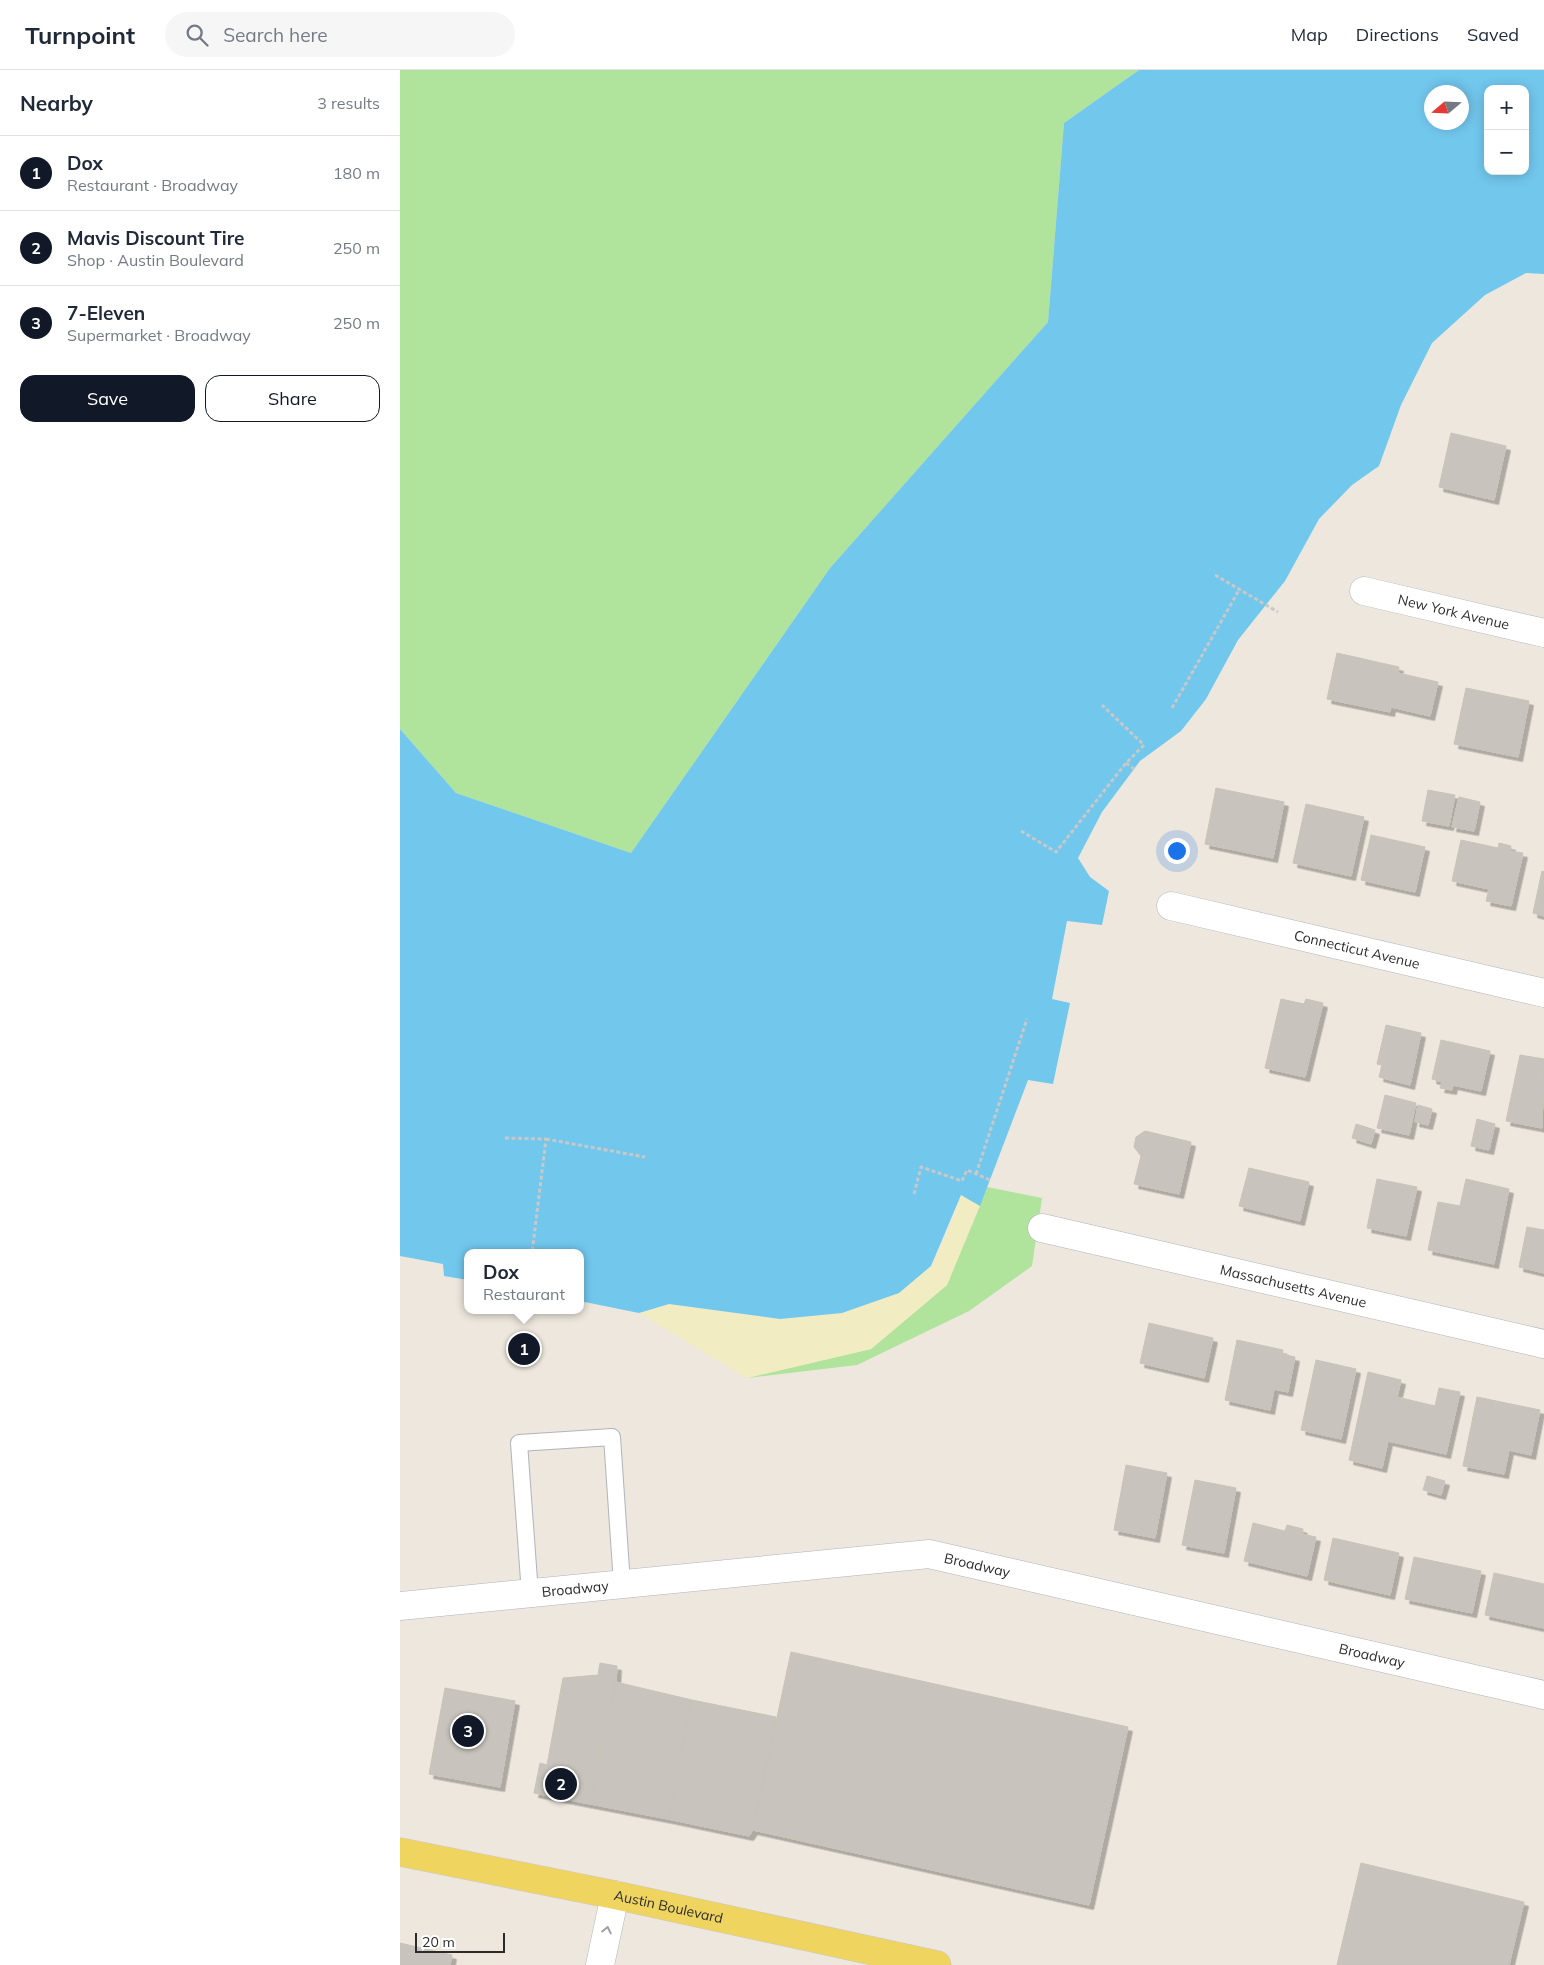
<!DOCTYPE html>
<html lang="en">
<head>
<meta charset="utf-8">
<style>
  body { margin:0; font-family:Mulish,sans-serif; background:#f6f6f7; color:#1f2937 }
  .controls { position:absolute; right:15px; top:15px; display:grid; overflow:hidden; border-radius:10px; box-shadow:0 2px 12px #0003 }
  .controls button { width:45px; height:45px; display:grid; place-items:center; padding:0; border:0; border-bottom:1px solid #e0e1e3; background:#fff; color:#1f2937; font:25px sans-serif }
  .compass { position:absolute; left:1024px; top:15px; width:45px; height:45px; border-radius:50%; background:#fff; box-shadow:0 2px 12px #0003; rotate:251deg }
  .scale { position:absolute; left:15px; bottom:12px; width:90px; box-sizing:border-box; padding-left:5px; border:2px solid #2b2b2b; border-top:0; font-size:14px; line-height:18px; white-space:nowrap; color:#2b2b2b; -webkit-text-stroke:4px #fff; paint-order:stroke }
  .you { position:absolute; left:776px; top:780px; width:18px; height:18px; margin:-12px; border:4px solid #fff; border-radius:50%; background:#1a73e8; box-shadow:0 0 0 8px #1a73e833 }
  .badge { display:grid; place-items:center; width:32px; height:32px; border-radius:50%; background:#111827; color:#fff; font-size:16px; font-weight:700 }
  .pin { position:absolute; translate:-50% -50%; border:2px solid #fff; box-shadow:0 1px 5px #0006 }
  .popup { position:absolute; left:64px; top:1179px; width:120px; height:65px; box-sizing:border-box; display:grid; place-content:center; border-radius:10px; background:#fff; filter:drop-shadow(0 1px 4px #0005); font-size:16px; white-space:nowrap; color:#747a83 }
  .popup b { font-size:19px; color:#1f2937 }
  .popup::after { content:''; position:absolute; left:50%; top:100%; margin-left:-10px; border:10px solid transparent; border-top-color:#fff }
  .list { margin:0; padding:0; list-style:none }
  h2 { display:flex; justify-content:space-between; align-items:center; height:65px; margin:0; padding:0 20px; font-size:21px }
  h2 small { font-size:16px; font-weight:400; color:#747a83 }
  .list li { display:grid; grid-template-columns:32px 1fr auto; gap:15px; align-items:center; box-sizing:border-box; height:75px; padding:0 20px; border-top:1px solid #e0e1e3 }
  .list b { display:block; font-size:19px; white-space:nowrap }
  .list p { margin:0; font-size:16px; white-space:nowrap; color:#747a83 }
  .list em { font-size:16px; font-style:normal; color:#747a83 }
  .actions { display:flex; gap:10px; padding:15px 20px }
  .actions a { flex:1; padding:11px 0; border:1px solid #111827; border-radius:15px; text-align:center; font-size:18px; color:#111827 }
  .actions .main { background:#111827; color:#fff }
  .icon { flex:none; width:28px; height:28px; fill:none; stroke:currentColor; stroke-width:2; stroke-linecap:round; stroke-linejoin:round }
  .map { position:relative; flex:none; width:1144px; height:1895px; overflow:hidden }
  header { display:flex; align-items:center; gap:30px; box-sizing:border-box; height:70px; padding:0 25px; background:#fff; border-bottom:1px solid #e0e1e3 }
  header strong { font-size:24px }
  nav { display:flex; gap:28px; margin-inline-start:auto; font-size:18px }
  .search { width:350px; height:45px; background:#f6f6f7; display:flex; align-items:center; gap:12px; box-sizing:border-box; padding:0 18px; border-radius:28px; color:#747a83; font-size:19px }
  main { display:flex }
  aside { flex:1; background:#fff }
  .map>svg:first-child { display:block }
  .green { fill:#b0e39b }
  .sand { fill:#f1ecc1 }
  .water { fill:#72c7ed; fill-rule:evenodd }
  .building { fill:#c8c4bd; stroke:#c8c3b7; filter:url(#shadow) }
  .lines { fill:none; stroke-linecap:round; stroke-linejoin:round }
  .lane-casing { stroke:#b1b3be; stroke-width:18 }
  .street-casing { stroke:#b1b3be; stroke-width:29 }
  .primary-casing { stroke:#c8c8c8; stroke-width:29 }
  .path { stroke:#c8c8c8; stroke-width:3; stroke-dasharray:4 2.5; stroke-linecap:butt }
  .lane { stroke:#fff; stroke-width:16 }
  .street { stroke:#fff; stroke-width:28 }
  .primary { stroke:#efd460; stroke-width:28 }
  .oneway { stroke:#a0a0a0 }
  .labels { text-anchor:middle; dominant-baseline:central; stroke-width:4.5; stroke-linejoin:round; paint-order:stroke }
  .street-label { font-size:14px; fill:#2b2b2b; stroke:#fff }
</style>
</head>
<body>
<header>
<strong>Turnpoint</strong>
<div class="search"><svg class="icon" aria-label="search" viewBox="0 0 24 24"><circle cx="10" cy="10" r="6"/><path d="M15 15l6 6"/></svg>Search here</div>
<nav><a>Map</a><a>Directions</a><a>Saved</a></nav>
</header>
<main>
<aside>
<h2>Nearby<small>3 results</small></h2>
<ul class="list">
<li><span class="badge">1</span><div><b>Dox</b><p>Restaurant · Broadway</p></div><em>180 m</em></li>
<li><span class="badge">2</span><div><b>Mavis Discount Tire</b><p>Shop · Austin Boulevard</p></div><em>250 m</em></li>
<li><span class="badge">3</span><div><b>7-Eleven</b><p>Supermarket · Broadway</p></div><em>250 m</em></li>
</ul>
<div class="actions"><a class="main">Save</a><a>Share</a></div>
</aside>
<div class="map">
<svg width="1144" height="1895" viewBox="0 0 1144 1895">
  <defs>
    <filter id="shadow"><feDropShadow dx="4.5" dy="4.5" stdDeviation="0" flood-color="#0004"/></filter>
  </defs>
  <rect width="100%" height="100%" fill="#ede7dd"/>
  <path class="green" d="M0,0H739L664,53L648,252L430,498L231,783L56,723L0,659Z
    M587,1117L642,1128L632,1196L569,1241L457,1295L347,1308L471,1279L547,1215Z"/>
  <path class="sand" d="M561,1125L580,1136L547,1215L471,1279L347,1308L239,1243L269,1234L380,1249L531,1196L547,1163Z"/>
  <path class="water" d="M739,0H1144V204L1126,203L1085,225L1032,273L1001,335L979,396L952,415L919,449L885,511L838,570L806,629L781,661L740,691L702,742L678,788L690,807L709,821L702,855L667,851L652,929L670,933L653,1014L628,1010L580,1136L561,1125L531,1196L499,1223L442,1243L380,1249L269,1234L239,1243L180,1231V1183H68V1210L44,1206L43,1194L0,1186V659L56,723L231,783L430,498L648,252L664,53ZM1088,19H1125V101H1088ZM1032,22H1062V52H1032Z"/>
  <path class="building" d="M1051,363L1106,376L1094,430L1039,417Z
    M937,583L999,597L998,603L1038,612L1030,646L991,637L990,642L927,629Z
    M1066,618L1129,631L1118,687L1054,674Z
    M816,718L884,732L873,788L805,774Z
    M1028,720L1055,725L1049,756L1022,751Z
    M1059,727L1080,732L1074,761L1052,757Z
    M906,734L964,747L951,806L893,793Z
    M971,765L1025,777L1015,822L961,810Z
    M1061,770L1098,778L1099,773L1111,776L1110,781L1123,783L1111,836L1086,831L1089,819L1052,811Z
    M1142,801L1144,802V846L1133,843Z
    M881,929L904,934L906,929L923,933L905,1007L865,998Z
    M986,955L1021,963L1010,1015L979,1007L982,995L977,994Z
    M1041,970L1090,981L1081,1021L1053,1015L1052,1020L1040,1018L1042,1012L1032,1009Z
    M1120,985L1144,989L1142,1058L1106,1051Z
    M985,1025L1016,1033L1009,1065L977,1058Z
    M1018,1035L1032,1039L1028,1055L1015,1052Z
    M1077,1049L1095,1054L1089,1080L1071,1076Z
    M956,1054L975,1060L971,1074L952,1068Z
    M745,1061L791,1072L779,1124L734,1114L741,1086L734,1077L736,1067Z
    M849,1098L909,1112L900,1151L839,1136Z
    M977,1109L1017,1117L1006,1166L967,1158Z
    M1066,1109L1109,1119L1094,1194L1028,1180L1038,1132L1060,1136Z
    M1127,1157L1144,1160V1203L1119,1197Z
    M749,1253L813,1268L804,1308L740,1293Z
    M837,1270L883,1280L882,1284L895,1287L888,1322L874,1319L870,1340L825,1330Z
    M916,1290L956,1299L941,1369L901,1360Z
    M968,1302L1001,1310L997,1327L1035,1336L1039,1318L1060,1322L1046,1384L988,1371L982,1398L949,1390Z
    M1077,1327L1140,1340L1131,1385L1109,1380L1104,1404L1063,1396Z
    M726,1395L767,1403L755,1468L714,1460Z
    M1027,1406L1045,1411L1041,1425L1023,1420Z
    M795,1410L836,1418L824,1483L782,1475Z
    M853,1453L885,1461L887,1455L903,1459L902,1464L916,1467L907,1506L844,1491Z
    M933,1468L999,1483L990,1525L924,1510Z
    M1014,1487L1081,1501L1072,1543L1005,1529Z
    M1094,1503L1144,1514V1558L1085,1545Z
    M391,1582L728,1657L689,1835L353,1760Z
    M200,1593L217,1596L216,1612L190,1734L134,1723L140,1693L147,1695L163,1608L198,1605Z
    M216,1612L292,1630L268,1749L190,1734Z
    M45,1618L115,1631L100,1717L29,1704Z
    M292,1630L376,1647L353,1760L349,1766L268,1749Z
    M961,1793L1124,1832L1109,1895H937Z
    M0,1873L52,1885L50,1895H0Z"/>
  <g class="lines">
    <g class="lane-casing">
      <path id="lane" d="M130,1524L119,1373L212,1367L222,1514"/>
    </g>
    <g class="street-casing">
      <g id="street">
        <path id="s1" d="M964,521L1144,563"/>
        <path id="s2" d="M771,836L1144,923"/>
        <path id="s3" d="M642,1158L1144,1274"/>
        <path id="s4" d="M0,1536L529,1484L1144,1625"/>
        <path d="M200,1895L215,1825"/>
      </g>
    </g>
    <g class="primary-casing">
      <g id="primary">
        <path id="s5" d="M0,1782L215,1825L537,1895"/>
      </g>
    </g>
    <path class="path" d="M815,505L878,542
      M772,638L839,520
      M726,693L734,699
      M621,761L656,782L726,693L744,675L702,635
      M105,1068L146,1069L132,1183
      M146,1069L245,1087
      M576,1104L627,949
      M514,1124L521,1097L562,1111L567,1100L590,1110"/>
    <use href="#lane" class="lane"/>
    <use href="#street" class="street"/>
    <use href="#primary" class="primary"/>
  </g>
  <defs><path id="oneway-chevron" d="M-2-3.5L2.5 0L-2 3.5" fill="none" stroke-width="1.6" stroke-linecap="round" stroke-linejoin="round" transform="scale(1.25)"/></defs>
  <use class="oneway" href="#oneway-chevron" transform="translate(207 1860) rotate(-78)"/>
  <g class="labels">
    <g class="street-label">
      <text stroke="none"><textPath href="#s1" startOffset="92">New York Avenue</textPath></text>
      <text stroke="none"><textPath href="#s2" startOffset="191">Connecticut Avenue</textPath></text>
      <text stroke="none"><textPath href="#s3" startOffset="258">Massachusetts Avenue</textPath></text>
      <text stroke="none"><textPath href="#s4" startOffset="581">Broadway</textPath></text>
      <text stroke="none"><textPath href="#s4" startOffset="176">Broadway</textPath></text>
      <text stroke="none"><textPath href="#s4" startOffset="986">Broadway</textPath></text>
      <text stroke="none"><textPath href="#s5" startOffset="274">Austin Boulevard</textPath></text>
    </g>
  </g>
</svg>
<div class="controls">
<button>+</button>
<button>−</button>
</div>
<svg class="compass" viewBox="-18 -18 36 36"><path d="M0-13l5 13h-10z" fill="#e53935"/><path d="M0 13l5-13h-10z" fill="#747a83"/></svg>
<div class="scale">20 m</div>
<div class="you"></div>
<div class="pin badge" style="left:124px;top:1279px">1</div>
<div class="popup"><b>Dox</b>Restaurant</div>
<div class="pin badge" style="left:161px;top:1714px">2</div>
<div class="pin badge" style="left:68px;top:1661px">3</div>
</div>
</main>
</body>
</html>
